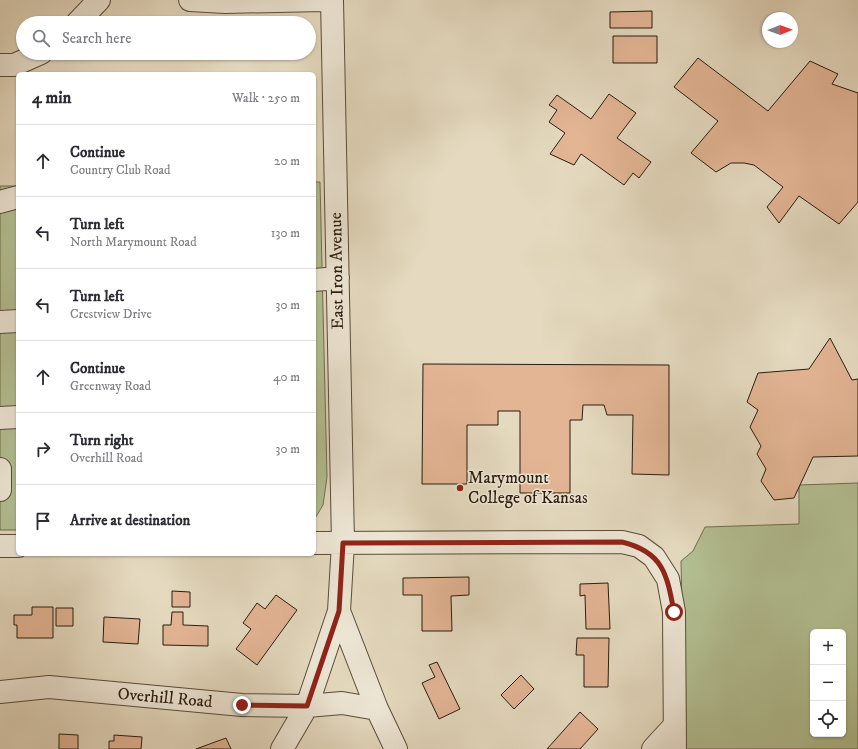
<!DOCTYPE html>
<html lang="en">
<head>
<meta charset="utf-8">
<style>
  body { margin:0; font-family:"IM FELL DW Pica",serif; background:#f7f7f7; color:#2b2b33 }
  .controls { position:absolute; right:12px; bottom:12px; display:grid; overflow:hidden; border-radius:6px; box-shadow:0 1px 3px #0004 }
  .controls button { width:36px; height:36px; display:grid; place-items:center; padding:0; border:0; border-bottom:1px solid #e1e1e2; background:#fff; color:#2b2b33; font:20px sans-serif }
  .compass { position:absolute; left:762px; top:12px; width:36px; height:36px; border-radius:50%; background:#fff; box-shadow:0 1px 3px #0004; rotate:89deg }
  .stop { position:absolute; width:12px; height:12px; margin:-9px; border:3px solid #8f2418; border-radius:50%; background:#fff }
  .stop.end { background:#8f2418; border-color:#fff; box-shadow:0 1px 4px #0008 }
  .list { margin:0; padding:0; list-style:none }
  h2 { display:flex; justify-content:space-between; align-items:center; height:52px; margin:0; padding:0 16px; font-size:17px }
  h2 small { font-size:13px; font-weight:400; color:#7c7c81 }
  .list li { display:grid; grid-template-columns:26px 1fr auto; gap:12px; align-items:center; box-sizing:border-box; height:72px; padding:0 16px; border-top:1px solid #e1e1e2 }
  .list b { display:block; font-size:15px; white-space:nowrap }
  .list p { margin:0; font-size:13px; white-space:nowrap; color:#7c7c81 }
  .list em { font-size:13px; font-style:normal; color:#7c7c81 }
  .icon { flex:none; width:22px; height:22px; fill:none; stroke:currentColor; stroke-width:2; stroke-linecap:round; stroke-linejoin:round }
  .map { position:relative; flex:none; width:858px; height:749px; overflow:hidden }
  .search { position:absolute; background:#fff; box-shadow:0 1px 3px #0004; left:16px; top:16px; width:300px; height:44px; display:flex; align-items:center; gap:10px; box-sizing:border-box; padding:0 14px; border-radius:22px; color:#7c7c81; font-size:15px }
  .panel { position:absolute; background:#fff; box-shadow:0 1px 3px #0004; left:16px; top:72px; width:300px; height:484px; border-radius:6px }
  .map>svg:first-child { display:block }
  .green { fill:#b3c093; stroke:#6e6e50; fill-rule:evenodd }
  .building { fill:#e3b595; stroke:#291d0e }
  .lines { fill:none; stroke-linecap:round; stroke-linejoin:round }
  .minor-casing { stroke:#584c3a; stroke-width:24 }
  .minor { stroke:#eee7d6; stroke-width:22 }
  .route { stroke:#8f2418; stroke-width:5 }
  .poi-dot { fill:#8f2418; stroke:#eee7d6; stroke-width:1.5 }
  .labels { text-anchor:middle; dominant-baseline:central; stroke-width:3; stroke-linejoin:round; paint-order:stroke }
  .street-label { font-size:17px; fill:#291d0e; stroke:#eee7d6 }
  .poi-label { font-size:17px; fill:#291d0e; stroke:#eee7d6; text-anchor:start }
</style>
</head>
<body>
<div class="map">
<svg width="858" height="749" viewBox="0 0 858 749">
  <rect width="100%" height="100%" fill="#e5dac0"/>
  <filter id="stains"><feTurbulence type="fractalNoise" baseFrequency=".005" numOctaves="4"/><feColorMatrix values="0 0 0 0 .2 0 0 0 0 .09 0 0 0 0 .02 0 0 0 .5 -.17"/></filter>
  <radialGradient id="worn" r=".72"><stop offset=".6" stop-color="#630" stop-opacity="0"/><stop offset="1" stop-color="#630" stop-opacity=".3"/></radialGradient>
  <path class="green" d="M314,182H320L327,477L323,505L314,520Z
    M0,186H18V530H0Z
    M858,483V749H685L681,561L693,551L705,527L799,524V485ZM813,632H843V734H813Z"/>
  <path class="building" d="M652,11V28H610V12Z
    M613,36H657V63H613Z
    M698,58L768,111L810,61L838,74L832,84L858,93V202L839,224L799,196L779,223L767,207L783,187L754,165L744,163H731L716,172L691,153L718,121L674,87Z
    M609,94L636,113L617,138L651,162L639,178L633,173L624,185L581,154L574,165L550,154L565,133L549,122L557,110L549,105L557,95L591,119Z
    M830,338L852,380L858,379V456L813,457L794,498L774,500L761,481L766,469L757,454L761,446L750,427L758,410L747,402L758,373L809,369Z
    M423,364L669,365V475L632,474L633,415H607L604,405H583L582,420H570V493H520V411H498V425H467V484H422Z
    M469,577V595L451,596L452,631H422V595H403V578Z
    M608,583L610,629H586L585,595L580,596V584Z
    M172,591L190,592V607H172Z
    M276,595L297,610L257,665L236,649L251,629L243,623L257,603L265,609Z
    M32,607H53V638H17V625H14V615H32Z
    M56,608H73V626H56Z
    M172,612H183V625L208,626V646L163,645V625H171Z
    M104,617L140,619L138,644L103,642Z
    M577,638H609L608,687H584V655H576Z
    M437,662L460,709L439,719L422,683L435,677L429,665Z
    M521,675L534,689L514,709L501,695Z
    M580,712L598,729L580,749H547Z
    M59,734L78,735V749H59Z
    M114,735L142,737L141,749H109V741H114Z
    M226,738L231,749H196Z"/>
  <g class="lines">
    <g class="minor-casing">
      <path id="minor" d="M190,0L225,2L323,0
        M332,0L343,543L339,611L377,709L396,749
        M77,23L99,0
        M0,65H14L41,53
        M0,202L18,197
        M314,280L338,278
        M0,322L18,321
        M0,418L18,417
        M0,469V490
        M314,543L622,542L639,546L654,557L668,579L674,612L675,749
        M0,546H18
        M0,692L49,687L242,705L307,706L342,703L377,709
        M282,749L307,706L339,611
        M653,749L675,725"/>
    </g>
    <use href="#minor" class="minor"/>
  </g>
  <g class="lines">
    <path class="route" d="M242,705L307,706L339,611L343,543L622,542C663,552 667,574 674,612"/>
  </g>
  <circle class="poi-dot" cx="460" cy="488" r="4"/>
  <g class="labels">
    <g class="street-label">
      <text transform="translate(337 271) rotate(-91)">East Iron Avenue</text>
      <text transform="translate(165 698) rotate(5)">Overhill Road</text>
    </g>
    <g class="poi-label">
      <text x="468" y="478">Marymount<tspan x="468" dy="20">College of Kansas</tspan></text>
    </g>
  </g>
  <rect width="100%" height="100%" filter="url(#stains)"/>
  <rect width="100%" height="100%" fill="url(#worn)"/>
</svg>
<div class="controls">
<button>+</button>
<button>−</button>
<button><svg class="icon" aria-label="locate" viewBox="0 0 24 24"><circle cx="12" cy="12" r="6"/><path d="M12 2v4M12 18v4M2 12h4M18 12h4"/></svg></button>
</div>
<svg class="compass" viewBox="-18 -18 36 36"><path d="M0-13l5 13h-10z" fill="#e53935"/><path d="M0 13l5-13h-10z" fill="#7c7c81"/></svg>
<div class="stop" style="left:674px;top:612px"></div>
<div class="stop end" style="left:242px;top:705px"></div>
<div class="search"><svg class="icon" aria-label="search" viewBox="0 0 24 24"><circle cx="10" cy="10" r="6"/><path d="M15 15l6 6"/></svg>Search here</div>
<section class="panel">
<h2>4 min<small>Walk · 250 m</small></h2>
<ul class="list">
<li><svg class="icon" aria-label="ahead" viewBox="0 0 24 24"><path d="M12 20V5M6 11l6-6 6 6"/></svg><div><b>Continue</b><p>Country Club Road</p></div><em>20 m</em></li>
<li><svg class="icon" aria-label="left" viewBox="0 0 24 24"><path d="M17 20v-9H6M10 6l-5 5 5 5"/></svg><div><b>Turn left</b><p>North Marymount Road</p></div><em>130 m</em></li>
<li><svg class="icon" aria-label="left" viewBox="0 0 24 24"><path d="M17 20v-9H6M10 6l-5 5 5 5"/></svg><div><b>Turn left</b><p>Crestview Drive</p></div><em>30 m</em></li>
<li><svg class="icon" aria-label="ahead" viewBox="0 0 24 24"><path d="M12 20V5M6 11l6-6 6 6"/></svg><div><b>Continue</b><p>Greenway Road</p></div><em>40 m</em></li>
<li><svg class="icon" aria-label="right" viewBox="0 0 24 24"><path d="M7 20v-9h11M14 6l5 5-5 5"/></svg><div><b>Turn right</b><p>Overhill Road</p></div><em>30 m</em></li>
<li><svg class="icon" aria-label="arrive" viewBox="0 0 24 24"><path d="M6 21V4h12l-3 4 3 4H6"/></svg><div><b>Arrive at destination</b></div></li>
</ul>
</section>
</div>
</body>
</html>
